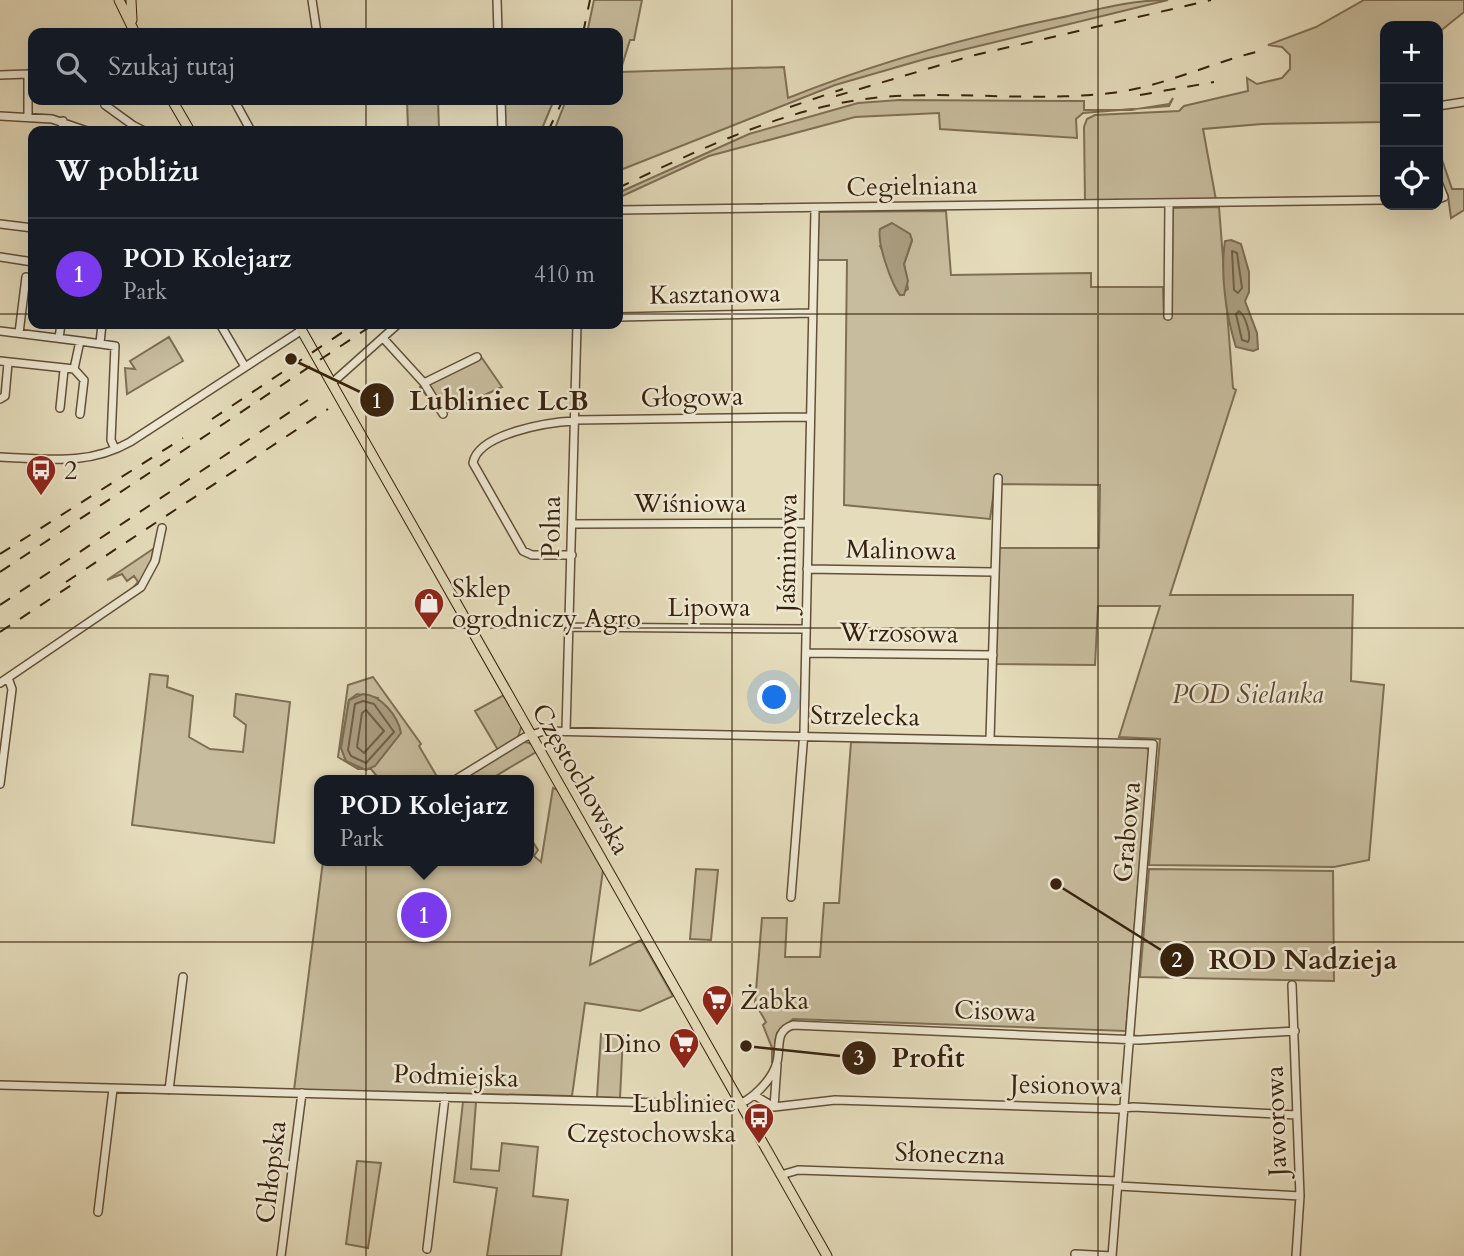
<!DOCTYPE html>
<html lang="pl">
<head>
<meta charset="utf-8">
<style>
  body { margin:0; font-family:Cardo,serif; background:#20242c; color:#f1f3f6 }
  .controls { position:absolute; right:21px; top:21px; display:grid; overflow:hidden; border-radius:14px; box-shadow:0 7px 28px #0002 }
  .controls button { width:63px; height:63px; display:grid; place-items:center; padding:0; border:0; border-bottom:2px solid #363941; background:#171b24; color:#f1f3f6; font:35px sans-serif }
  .you { position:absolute; left:775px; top:698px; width:24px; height:24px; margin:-18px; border:5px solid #fff; border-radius:50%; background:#1a73e8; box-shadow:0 0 0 10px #1a73e833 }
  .badge { display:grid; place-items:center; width:46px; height:46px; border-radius:50%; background:#7c3aed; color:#fff; font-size:23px; font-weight:700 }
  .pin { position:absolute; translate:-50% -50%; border:4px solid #fff; box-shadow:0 2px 7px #0006 }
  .popup { position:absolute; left:314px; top:775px; width:220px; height:91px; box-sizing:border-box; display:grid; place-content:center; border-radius:14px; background:#171b24; filter:drop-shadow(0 2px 5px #0005); font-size:23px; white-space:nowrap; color:#9ea1a6 }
  .popup b { font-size:26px; color:#f1f3f6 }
  .popup::after { content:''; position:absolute; left:50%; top:100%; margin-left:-14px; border:14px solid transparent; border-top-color:#171b24 }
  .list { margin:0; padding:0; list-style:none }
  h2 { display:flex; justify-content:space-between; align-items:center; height:91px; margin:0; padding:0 28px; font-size:30px }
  h2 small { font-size:23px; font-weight:400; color:#9ea1a6 }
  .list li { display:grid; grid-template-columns:46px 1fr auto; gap:21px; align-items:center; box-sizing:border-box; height:112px; padding:0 28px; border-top:2px solid #363941 }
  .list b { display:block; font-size:26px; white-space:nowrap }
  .list p { margin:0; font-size:23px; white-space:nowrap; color:#9ea1a6 }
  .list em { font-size:23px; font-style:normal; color:#9ea1a6 }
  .icon { flex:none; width:38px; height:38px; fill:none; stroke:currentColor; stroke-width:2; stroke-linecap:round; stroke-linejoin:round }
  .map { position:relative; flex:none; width:1464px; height:1256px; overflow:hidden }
  .search { position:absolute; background:#171b24; box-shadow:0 7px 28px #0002; left:28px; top:28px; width:595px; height:77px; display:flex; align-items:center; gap:18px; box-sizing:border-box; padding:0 24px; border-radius:14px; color:#9ea1a6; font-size:26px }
  .panel { position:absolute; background:#171b24; box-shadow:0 7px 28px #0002; left:28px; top:126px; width:595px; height:203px; border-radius:14px }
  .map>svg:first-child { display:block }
  .green { fill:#c7bc9d; stroke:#7f6f55; stroke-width:2; fill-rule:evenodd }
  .water { fill:#aa9d80; stroke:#7c6c52; stroke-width:2 }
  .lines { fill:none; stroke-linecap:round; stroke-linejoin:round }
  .shore { stroke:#706046; stroke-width:2 }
  .minor-casing { stroke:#625038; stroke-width:10 }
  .major-casing { stroke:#37220d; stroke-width:11 }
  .minor { stroke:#eee8d3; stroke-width:7 }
  .major { stroke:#e5dcbb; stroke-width:9 }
  .rail { stroke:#37220d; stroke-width:2; stroke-dasharray:12 12; stroke-linecap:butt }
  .grid { fill:none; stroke:#37220d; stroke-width:2; stroke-opacity:0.55 }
  .labels { text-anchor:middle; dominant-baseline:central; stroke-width:5; stroke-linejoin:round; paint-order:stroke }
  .street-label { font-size:26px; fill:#37220d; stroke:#eee8d3 }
  .poi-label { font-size:26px; fill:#37220d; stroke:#eee8d3; text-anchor:start }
  .park-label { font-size:26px; font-style:italic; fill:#5b4831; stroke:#eee8d3 }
  .leader { fill:none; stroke:#37220d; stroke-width:2.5 }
  .callout-dot { fill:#37220d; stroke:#eee8d3; stroke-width:2.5 }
  .mark-label { font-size:21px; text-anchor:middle; font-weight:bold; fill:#fff }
  .callout-label { font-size:28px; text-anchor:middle; font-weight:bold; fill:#37220d; stroke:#eee8d3; stroke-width:5; stroke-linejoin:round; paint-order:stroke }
</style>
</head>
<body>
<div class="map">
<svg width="1464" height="1256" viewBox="0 0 1464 1256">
  <rect width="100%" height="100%" fill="#e5dcbb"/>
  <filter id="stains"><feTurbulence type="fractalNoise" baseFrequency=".00286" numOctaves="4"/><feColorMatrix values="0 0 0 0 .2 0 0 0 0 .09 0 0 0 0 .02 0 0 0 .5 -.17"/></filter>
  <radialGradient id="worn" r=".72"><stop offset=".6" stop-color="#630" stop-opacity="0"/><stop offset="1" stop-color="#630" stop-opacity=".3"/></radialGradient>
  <path class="green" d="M594,0H642L634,40H630L620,72L784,67L788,98C875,63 967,37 1059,18C1096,10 1129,0 1168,0L925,59L835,85L618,171V131H554L566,100H618V33H587Z
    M1364,0H1464V12L1438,33V26H1385V122L1262,124L1203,129L1216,200L1085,201L1084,127L1087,119L1095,115L1179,111L1184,106L1248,91L1247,78L1257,84L1282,78L1290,69V55L1282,47L1268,45L1316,27Z
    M1173,98L1169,106L1083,113L1076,119L1077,138L940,129L939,113L855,117L709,156L618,198V202V193L749,134L858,103L899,100L1084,101V110H1131L1169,104Z
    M407,100H438L439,128L408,129Z
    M504,100H554L541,131H505Z
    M1438,148L1452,189H1464V210L1451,218L1448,196L1438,177Z
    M1219,207L1233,388L1236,390L1170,595H1353L1351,681L1384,685L1369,860L1334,867L1149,865L1160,739L1119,737L1160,606H1098L1095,665L995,664L999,548H1099L1100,485L995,484L990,519L844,505L847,260H817L819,212L946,211L951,275L1091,273V287H1163L1164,317L1171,316L1173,208ZM906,232L912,241L904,264L908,289L900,295C888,279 890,262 880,246Z
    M169,337L183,361L127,394L125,368L135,369L130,361Z
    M482,358L502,387L441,415L420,387Z
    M153,549C154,562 144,580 133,588L138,582L134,576L127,581L122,574L107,580Z
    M150,674L168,676L167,687L193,696L189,737L210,749L243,752L246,725L234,716L236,694L290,702L274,843L132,825Z
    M373,677L421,744L419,746L439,780H380L371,769H358L338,757L348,685ZM357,694L378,698L358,768L346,761L341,748L349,700Z
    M504,695L522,725L518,737L498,750L475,711Z
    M522,741L532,744L536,752L489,780H459Z
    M851,742L1146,747L1149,751L1126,1031L793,1019L777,1033L772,1063V1048L763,1025L766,1022L755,1003L762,918H787L785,957H820L824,903H839Z
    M553,788L558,790L603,870L590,965L641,940L673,996L640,1011L585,1003L572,1096L294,1090L323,861H529V836L538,850L534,856L541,862Z
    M696,869L718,870L711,940L690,939Z
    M1149,869L1333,871L1334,981L1140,977Z
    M601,1034L623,1036L620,1098L597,1097Z
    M463,1102H476L471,1169L499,1171L502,1143L538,1147L533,1196L568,1200L561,1256H487L497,1188L454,1182Z
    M357,1161L381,1163L368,1248L346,1244Z"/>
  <path class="water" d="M892,223L910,234L912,240L904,264L908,281L904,295H900C891,283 877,243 880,229Z
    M1231,240L1241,244L1249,272V292L1245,301L1257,333L1258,349L1253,351L1236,347C1226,316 1220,273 1225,241Z
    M363,694C381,695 398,716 401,733L375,766L366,770L346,761L341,748L349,700Z"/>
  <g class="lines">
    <path class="shore" d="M1232,251L1237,253L1242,288L1238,293L1234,290Z
      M1239,311C1245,315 1252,336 1248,342L1242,340L1236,314Z
      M363,701L374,704L394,732L366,763L351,756L348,750L355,704Z
      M366,710L384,731L364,753L357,747L362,713Z"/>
    <g class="minor-casing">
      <path id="minor" d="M312,0L317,33
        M497,0L498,33
        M0,75L28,74
        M234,100L251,131
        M501,100L502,131
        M105,105L134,126
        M1438,106L1464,102
        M0,116L52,119L87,131
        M28,116V74L33,73
        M62,131L63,121
        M129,131L134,126L144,131
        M1438,182L1444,197L1438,199
        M618,210L1385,200
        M0,224L33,228
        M0,257L33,262
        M1168,316L1169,203
        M618,317L813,313
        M220,324L244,365
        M0,331L80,341
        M19,333L26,277
        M59,338L61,324
        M383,338L424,383L477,357
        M100,343L102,324
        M0,361L74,369
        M74,369L80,341L115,346L111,440L115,449
        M74,369L84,380L80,414
        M332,383L398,324
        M424,383L443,414
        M0,399L5,396L8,363
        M60,408L64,370
        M575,420L810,417
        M0,457C46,459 88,466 130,442L302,330
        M572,524L808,523
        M572,555H532L523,551L473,463C478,433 550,422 575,421
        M807,569L994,572
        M570,627L806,629
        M806,653L993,655
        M0,683L141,587L155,561L162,528
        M566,731L577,324
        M990,739L998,478
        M455,780L525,737L544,731L1153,744L1112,1256L1075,1254
        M0,784L12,689L8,678
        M791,897L804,732L815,209
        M1292,985L1300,1196L1296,1256
        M0,1085L735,1105C751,1102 773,1079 777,1062C781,1047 774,1031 793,1025L1139,1040L1295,1031
        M169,1090L183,977
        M754,1095L774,1107L835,1100L1116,1109L1133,1107L1297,1115
        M774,1107L777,1065
        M781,1175L798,1170L1118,1181
        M1118,1186L1300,1196
        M98,1212L113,1089
        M427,1249L445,1097
        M281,1256L302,1093"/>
    </g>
    <g class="major-casing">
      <path id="major" d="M119,0L135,33
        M131,0L132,20
        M172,100L190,131
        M298,324L827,1256"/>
    </g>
    <use href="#minor" class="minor"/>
    <use href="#major" class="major"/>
    <path class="rail" d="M583,33L590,0
      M1140,95L1214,82
      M836,96L971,56L1211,0
      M790,107L843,89
      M548,131L563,100
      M618,188C701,149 790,105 883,97C958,91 1035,102 1111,93C1163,87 1212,62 1264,50
      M212,419L355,324
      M0,554L183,438
      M0,572L374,324
      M66,582L328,409
      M0,605L308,400
      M0,632L79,580"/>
  </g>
  <path class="grid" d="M366,0V33M732,0V1256M1098,0V1256M366,100V131M0,314H33M618,314H1464M366,324V1256M0,628H1464M0,942H1464"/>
  <defs>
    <g id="bus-pin" transform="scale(1.575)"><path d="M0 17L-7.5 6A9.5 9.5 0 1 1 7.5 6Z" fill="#8f2418" stroke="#eee8d3"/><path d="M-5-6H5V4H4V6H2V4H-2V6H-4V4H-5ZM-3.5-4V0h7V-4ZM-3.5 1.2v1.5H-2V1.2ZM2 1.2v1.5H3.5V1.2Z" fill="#fff"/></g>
    <g id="shop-pin" transform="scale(1.575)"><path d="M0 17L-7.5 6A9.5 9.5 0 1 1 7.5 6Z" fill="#8f2418" stroke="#eee8d3"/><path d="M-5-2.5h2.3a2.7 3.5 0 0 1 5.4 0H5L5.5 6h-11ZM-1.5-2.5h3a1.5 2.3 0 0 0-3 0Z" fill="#fff"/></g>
    <g id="supermarket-pin" transform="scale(1.575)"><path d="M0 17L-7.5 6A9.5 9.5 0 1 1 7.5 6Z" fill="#8f2418" stroke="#eee8d3"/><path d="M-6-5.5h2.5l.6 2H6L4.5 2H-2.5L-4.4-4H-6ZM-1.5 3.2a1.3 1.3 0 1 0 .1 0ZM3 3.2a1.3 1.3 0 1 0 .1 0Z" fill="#fff"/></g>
  </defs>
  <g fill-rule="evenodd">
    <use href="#bus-pin" x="41" y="470"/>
    <use href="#shop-pin" x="429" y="603"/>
    <use href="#supermarket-pin" x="717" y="1000"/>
    <use href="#supermarket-pin" x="684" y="1043"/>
    <use href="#bus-pin" x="759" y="1118"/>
  </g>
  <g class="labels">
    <g class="street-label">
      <text transform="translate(912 186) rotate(-1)">Cegielniana</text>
      <text transform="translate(715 294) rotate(-1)">Kasztanowa</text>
      <text transform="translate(692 397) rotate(-1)">Głogowa</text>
      <text x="690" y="503">Wiśniowa</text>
      <text transform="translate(551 527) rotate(-89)">Polna</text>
      <text transform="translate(901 550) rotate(1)">Malinowa</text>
      <text transform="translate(787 553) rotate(-89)">Jaśminowa</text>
      <text x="709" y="607">Lipowa</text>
      <text transform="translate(899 633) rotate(1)">Wrzosowa</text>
      <text transform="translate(865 716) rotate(1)">Strzelecka</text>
      <text transform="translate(581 779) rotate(60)">Częstochowska</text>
      <text transform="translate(1127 832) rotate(-85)">Grabowa</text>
      <text transform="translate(995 1011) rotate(2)">Cisowa</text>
      <text transform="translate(456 1076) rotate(2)">Podmiejska</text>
      <text transform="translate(1066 1085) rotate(1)">Jesionowa</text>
      <text transform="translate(1276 1121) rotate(-92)">Jaworowa</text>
      <text transform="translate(950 1154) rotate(2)">Słoneczna</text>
      <text transform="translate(271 1172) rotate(-83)">Chłopska</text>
    </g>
    <g class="poi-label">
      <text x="64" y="470">2</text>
      <text x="452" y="588">Sklep<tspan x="452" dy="30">ogrodniczy Agro</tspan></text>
      <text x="740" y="1000">Żabka</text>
      <text x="661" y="1043" text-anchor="end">Dino</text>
      <text x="736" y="1103" text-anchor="end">Lubliniec<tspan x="736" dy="30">Częstochowska</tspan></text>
    </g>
    <g class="park-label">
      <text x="1248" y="694">POD Sielanka</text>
    </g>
  </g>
  <path class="leader" d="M291 359L377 400M1056 884L1177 960M746 1046L859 1058"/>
  <g class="callout-dot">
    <circle cx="291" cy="359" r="7"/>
    <circle cx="1056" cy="884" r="7"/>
    <circle cx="746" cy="1046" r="7"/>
    <circle cx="377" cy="400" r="18"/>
    <circle cx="1177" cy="960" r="18"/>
    <circle cx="859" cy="1058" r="18"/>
  </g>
  <g class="mark-label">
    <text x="377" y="408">1</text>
    <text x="1177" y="967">2</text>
    <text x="859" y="1065">3</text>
  </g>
  <g class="callout-label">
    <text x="499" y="410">Lubliniec LcB</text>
    <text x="1303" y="969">ROD Nadzieja</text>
    <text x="928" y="1067">Profit</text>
  </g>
  <rect width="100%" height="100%" filter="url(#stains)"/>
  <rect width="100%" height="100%" fill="url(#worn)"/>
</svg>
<div class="controls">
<button>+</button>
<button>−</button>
<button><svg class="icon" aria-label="locate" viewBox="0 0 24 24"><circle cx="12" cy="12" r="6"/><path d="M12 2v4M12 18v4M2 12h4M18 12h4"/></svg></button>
</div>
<div class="you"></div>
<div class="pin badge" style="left:424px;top:915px">1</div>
<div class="popup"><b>POD Kolejarz</b>Park</div>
<div class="search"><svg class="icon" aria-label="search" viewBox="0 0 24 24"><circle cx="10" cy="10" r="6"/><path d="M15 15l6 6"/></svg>Szukaj tutaj</div>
<section class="panel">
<h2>W pobliżu<small></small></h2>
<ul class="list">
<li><span class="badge">1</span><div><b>POD Kolejarz</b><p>Park</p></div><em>410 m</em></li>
</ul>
</section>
</div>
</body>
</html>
